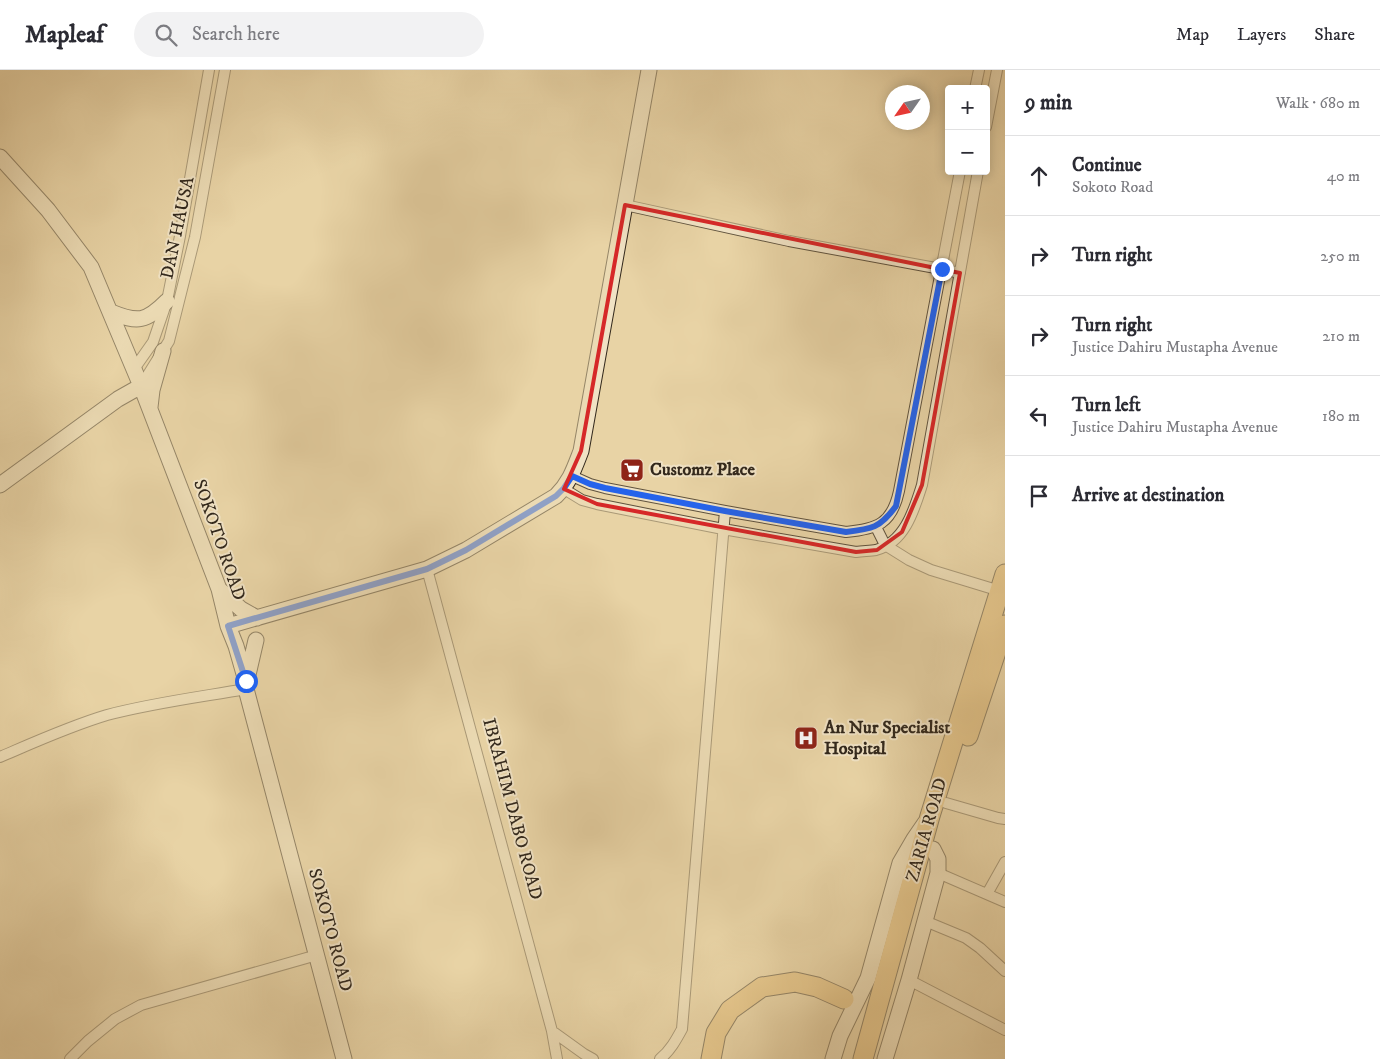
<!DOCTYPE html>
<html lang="en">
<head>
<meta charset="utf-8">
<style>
  body { margin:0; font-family:"IM FELL DW Pica",serif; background:#f2f2f3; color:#2b2b33 }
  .controls { position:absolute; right:15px; top:15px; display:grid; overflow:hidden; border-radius:5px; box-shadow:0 2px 12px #0003 }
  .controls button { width:45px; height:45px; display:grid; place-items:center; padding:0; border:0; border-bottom:1px solid #e1e1e2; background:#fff; color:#2b2b33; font:25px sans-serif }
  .compass { position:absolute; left:885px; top:15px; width:45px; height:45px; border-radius:50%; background:#fff; box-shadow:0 2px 12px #0003; rotate:236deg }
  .stop { position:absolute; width:15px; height:15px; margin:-11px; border:4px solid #2563eb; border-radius:50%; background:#fff }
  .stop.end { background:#2563eb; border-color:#fff; box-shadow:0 1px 5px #0008 }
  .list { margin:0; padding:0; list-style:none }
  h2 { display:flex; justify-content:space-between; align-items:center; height:65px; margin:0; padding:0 20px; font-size:21px }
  h2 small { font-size:16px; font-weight:400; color:#7c7c81 }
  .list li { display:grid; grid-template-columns:32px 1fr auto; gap:15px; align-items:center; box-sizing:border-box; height:80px; padding:0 20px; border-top:1px solid #e1e1e2 }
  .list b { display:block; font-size:19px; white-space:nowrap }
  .list p { margin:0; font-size:16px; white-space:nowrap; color:#7c7c81 }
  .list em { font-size:16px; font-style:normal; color:#7c7c81 }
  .icon { flex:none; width:28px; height:28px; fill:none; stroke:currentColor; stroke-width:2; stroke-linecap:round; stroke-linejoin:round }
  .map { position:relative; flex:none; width:1005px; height:989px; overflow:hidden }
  header { display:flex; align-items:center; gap:30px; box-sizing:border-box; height:70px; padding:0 25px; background:#fff; border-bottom:1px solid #e1e1e2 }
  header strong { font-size:24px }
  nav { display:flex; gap:28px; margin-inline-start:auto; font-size:18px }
  .search { width:350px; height:45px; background:#f2f2f3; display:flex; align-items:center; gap:12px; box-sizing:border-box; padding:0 18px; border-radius:28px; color:#7c7c81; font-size:19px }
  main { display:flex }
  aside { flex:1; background:#fff }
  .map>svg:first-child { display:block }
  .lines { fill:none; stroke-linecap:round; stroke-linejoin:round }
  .street-casing { stroke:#60533e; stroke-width:12 }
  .secondary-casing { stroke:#32281c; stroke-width:17 }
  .highway-casing { stroke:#32281c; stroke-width:21 }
  .street { stroke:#f0e2c4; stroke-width:10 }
  .secondary { stroke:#f0e2c4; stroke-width:15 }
  .highway { stroke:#e4ba72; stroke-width:19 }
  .route { stroke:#2563eb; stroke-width:6 }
  .marked { fill:none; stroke:#d62828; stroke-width:4; stroke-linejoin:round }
  .labels { text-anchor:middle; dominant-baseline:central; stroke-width:4; stroke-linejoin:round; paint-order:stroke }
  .street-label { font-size:18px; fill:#32281c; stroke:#f0e2c4 }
  .poi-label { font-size:18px; font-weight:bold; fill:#32281c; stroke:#f0e2c4; text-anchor:start }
</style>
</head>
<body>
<header>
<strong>Mapleaf</strong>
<div class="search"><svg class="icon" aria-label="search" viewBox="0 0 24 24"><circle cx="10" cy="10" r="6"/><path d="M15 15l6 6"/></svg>Search here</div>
<nav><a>Map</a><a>Layers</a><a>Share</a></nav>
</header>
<main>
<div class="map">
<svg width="1005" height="989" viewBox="0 0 1005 989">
  <rect width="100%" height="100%" fill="#e8d3a5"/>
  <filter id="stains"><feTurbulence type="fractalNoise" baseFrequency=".004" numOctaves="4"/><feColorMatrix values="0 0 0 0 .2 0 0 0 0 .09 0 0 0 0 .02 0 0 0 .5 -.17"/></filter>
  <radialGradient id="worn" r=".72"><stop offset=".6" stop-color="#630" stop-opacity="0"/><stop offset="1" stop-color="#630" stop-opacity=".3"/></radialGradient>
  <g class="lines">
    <g class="street-casing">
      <path id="street" d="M975,19L979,0
        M986,57L997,0
        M625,135L789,171L941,199L960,203
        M134,299L153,272L167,231L180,166L209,0
        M141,316L169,271L195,167L225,0
        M572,406L590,414L605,418L725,441L846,462C877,459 892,454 899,421L960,101
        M564,419L582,430L597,434L723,459L856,482C863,481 870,481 876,480C905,472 914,440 922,415L978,101
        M876,457L885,475L909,490L931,500L1000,521
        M427,499L552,961L557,989
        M0,687C35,672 70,656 107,645C152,633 200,627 246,619
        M946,733L998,748L1005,749
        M938,803L1005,832
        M987,824L1005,792
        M925,851L966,868L980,878L1005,901
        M909,910L1005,960
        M552,961L584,984L593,989
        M70,989L88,971L115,949L141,935L317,885
        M660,989C670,981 676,970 682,959L725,441"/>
    </g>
    <g class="secondary-casing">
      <path id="secondary" d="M0,87L48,140L91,197L141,316L219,519L228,556L236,576L246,611V619L344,989
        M111,242C138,253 146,252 167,231
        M150,337L152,320L163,281
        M0,415L118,329L141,316
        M219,519L241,539L257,548
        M228,556L427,499L466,480L556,426C570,412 574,399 581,381L649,0
        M247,609L256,570
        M833,989L840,966L868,908L900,793L914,769L925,753
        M885,989L909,910L938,803V789L933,779"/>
    </g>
    <g class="highway-casing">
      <path id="highway" d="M968,666L1005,555
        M711,989L716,963L730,940L762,917L795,912L817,917L844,929
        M863,989L930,746L1005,504"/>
    </g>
    <use href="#street" class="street"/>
    <use href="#secondary" class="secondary"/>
    <use href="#highway" class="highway"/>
  </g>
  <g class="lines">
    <path class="route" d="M246,611L228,556L427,499L466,480L556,426L564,418L572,406L590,414L605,418L725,441L846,462C872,459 880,458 896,436L942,199"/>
  </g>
  <path d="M0 0H1005V989H0ZM625,135L960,203L922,415L902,462L877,480L856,482L597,434L564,419L581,381Z" fill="#e8d3a5" fill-opacity=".55" fill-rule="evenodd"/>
  <path class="marked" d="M625,135L960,203L922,415L902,462L877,480L856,482L597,434L564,419L581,381Z"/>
  <defs>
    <g id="supermarket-square" transform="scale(1.25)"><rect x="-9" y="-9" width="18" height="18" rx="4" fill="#8f2418" stroke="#f0e2c4"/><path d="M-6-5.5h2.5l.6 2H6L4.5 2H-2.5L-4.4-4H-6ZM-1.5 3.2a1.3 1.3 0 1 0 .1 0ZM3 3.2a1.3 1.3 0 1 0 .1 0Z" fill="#fff"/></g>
    <g id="hospital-square" transform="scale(1.25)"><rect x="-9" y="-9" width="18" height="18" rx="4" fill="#8f2418" stroke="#f0e2c4"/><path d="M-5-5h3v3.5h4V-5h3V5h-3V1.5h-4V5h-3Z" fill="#fff"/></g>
  </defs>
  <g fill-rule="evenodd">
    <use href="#supermarket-square" x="632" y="400"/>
    <use href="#hospital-square" x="806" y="668"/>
  </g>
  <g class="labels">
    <g class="street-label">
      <text transform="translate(178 158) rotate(-78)">DAN HAUSA</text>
      <text transform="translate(219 470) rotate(71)">SOKOTO ROAD</text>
      <text transform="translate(512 739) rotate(75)">IBRAHIM DABO ROAD</text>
      <text transform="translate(927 760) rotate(-74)">ZARIA ROAD</text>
      <text transform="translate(330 860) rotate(75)">SOKOTO ROAD</text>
    </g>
    <g class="poi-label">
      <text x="650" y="400">Customz Place</text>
      <text x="824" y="658">An Nur Specialist<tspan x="824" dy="21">Hospital</tspan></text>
    </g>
  </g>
  <rect width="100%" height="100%" filter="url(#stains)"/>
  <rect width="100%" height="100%" fill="url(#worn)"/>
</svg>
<div class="controls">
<button>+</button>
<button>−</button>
</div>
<svg class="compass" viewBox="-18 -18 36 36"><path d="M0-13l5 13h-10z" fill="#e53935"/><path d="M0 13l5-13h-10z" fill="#7c7c81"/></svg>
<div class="stop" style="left:246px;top:611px"></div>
<div class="stop end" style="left:942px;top:199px"></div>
</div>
<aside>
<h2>9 min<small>Walk · 680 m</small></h2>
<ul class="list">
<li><svg class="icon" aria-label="ahead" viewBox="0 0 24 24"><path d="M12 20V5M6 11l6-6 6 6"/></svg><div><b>Continue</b><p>Sokoto Road</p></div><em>40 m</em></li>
<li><svg class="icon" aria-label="right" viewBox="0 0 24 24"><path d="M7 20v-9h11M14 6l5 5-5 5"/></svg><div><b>Turn right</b></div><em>250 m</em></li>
<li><svg class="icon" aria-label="right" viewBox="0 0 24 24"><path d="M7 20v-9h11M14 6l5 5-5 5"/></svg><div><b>Turn right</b><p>Justice Dahiru Mustapha Avenue</p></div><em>210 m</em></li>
<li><svg class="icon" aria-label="left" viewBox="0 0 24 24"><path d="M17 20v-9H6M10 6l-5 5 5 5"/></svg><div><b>Turn left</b><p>Justice Dahiru Mustapha Avenue</p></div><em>180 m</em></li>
<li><svg class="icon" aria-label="arrive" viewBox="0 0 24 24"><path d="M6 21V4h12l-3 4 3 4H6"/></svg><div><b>Arrive at destination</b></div></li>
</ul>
</aside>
</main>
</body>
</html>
